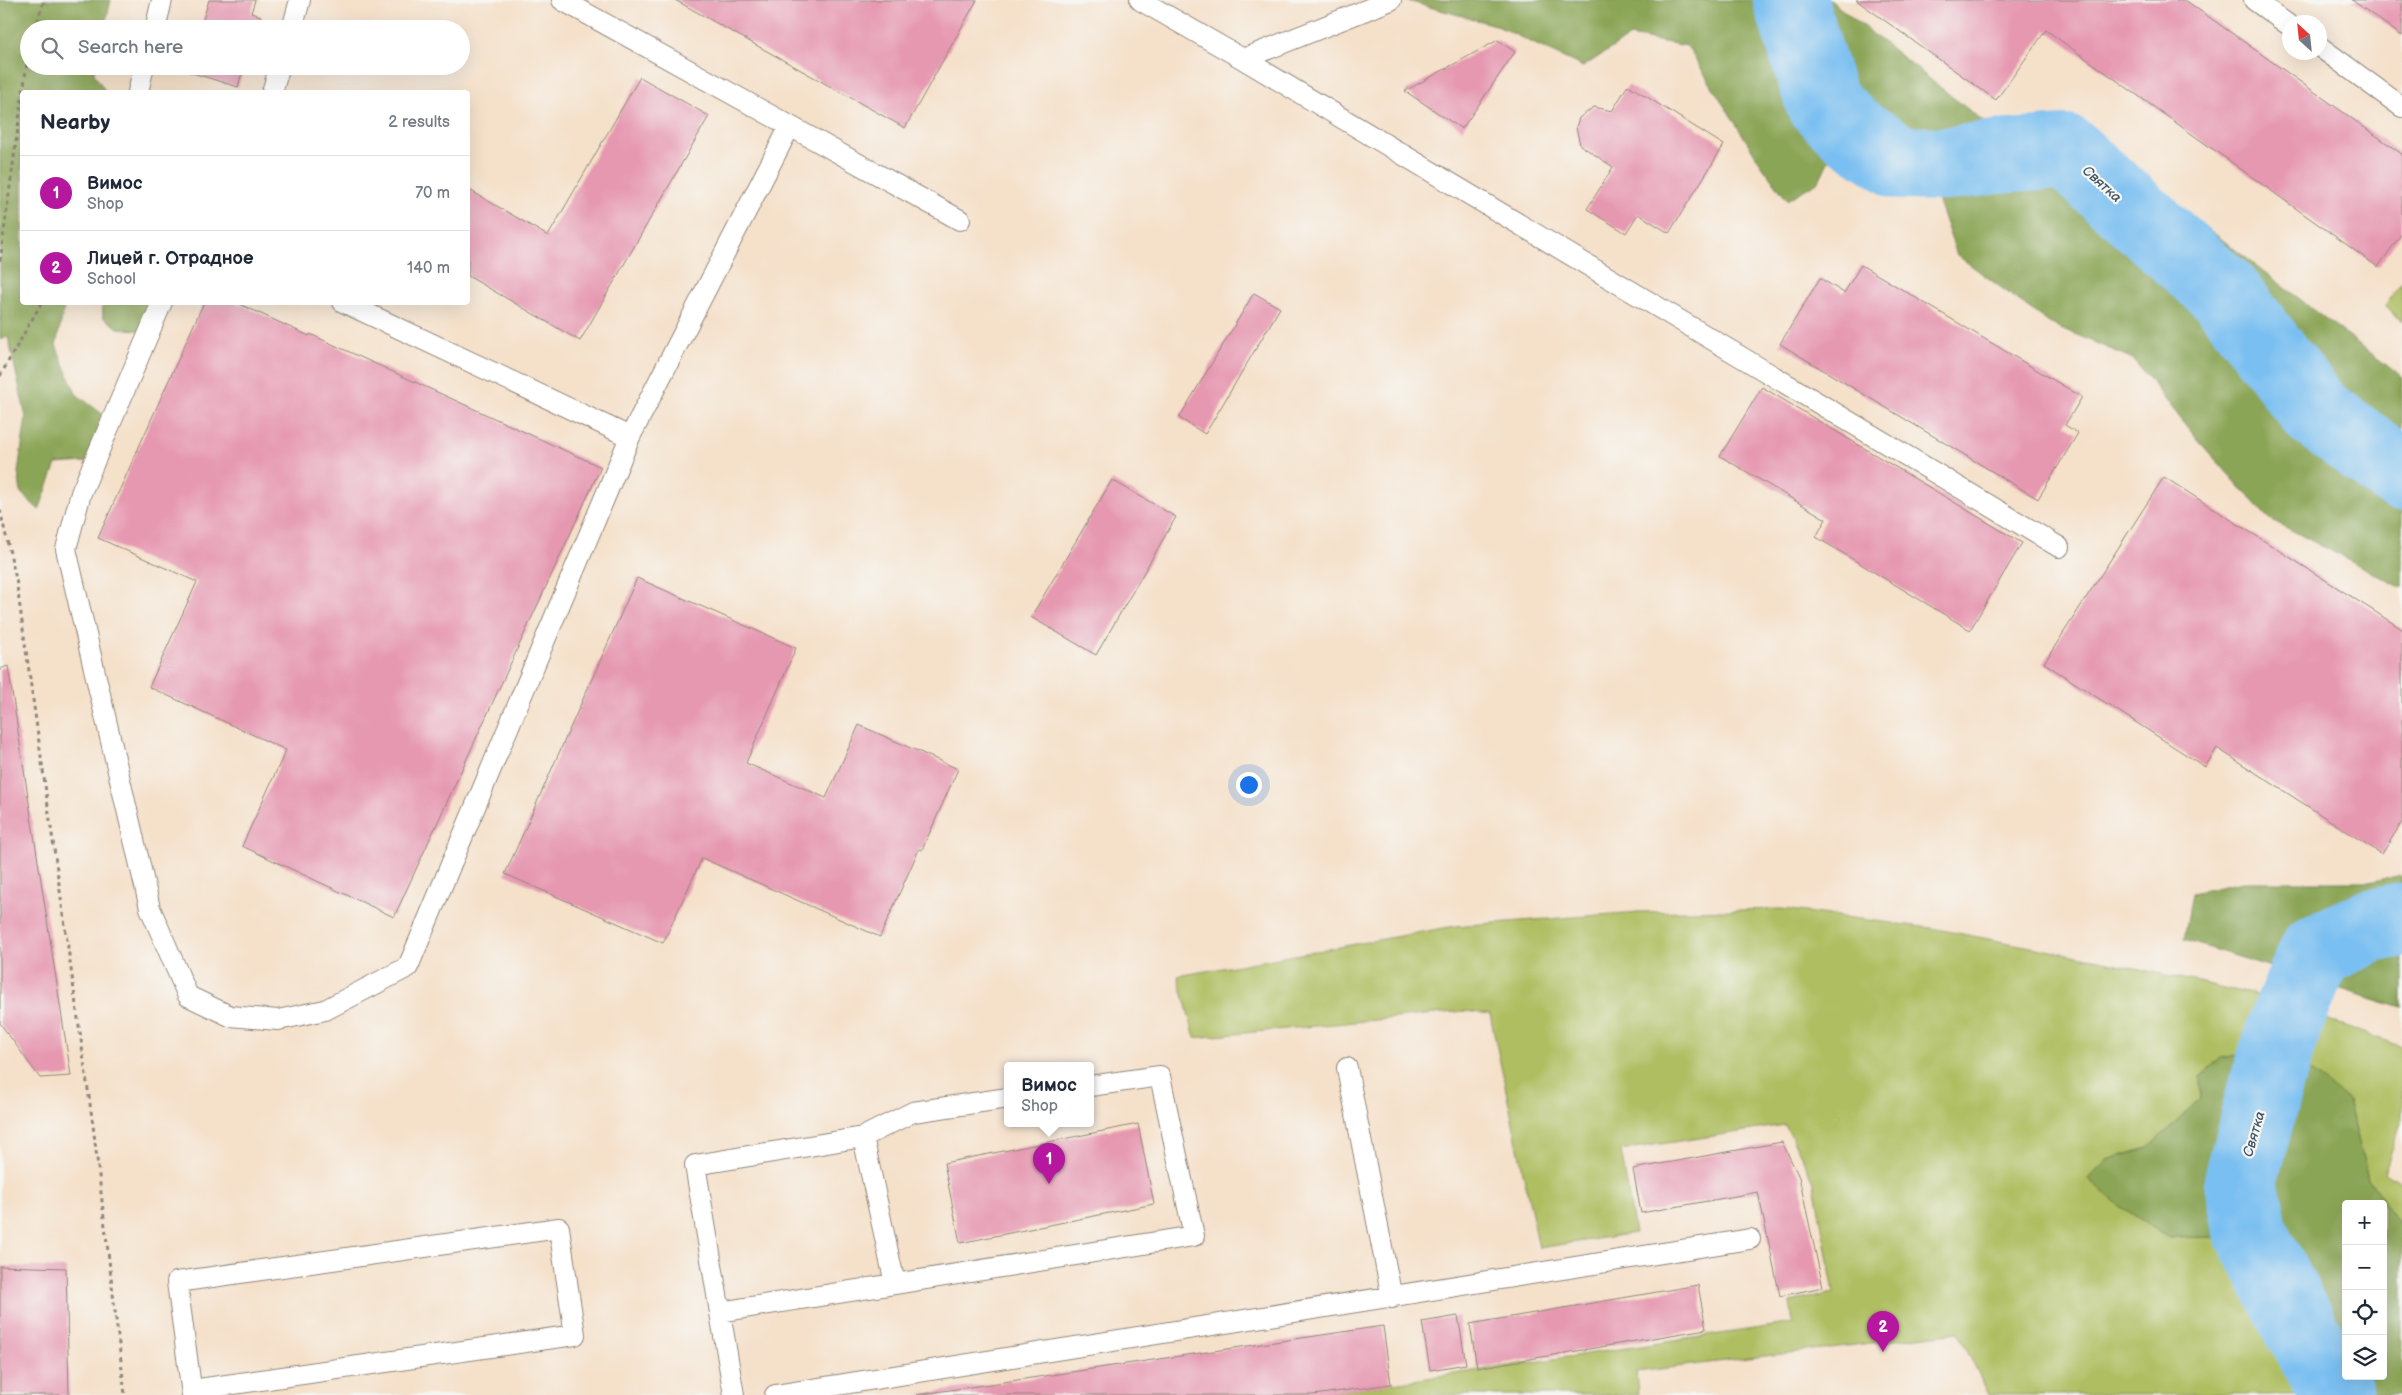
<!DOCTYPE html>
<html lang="en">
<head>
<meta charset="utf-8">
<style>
  body { margin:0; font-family:"Balsamiq Sans",sans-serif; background:#f6f6f7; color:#1f2937 }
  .controls { position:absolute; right:15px; bottom:15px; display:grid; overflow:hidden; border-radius:5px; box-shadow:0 5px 20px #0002 }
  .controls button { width:45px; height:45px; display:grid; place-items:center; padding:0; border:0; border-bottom:1px solid #e0e1e3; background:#fff; color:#1f2937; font:25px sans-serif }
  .compass { position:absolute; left:2282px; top:15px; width:45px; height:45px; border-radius:50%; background:#fff; box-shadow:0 5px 20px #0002; rotate:333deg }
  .you { position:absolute; left:1248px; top:784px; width:18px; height:18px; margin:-12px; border:4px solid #fff; border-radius:50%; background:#1a73e8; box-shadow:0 0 0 8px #1a73e833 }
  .badge { display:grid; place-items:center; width:32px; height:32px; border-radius:50%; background:#b5179e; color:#fff; font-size:16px; font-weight:700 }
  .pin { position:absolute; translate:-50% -41px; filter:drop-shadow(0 1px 2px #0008) }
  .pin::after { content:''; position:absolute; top:26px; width:18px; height:15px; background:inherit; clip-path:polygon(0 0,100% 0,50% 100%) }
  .popup { position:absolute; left:1004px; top:1062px; width:90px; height:65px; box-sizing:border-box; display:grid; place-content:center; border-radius:5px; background:#fff; filter:drop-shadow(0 1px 4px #0005); font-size:16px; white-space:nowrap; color:#747a83 }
  .popup b { font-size:19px; color:#1f2937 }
  .popup::after { content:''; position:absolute; left:50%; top:100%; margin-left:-10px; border:10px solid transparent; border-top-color:#fff }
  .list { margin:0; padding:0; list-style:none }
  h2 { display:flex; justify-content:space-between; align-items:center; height:65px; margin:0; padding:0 20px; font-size:21px }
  h2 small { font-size:16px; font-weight:400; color:#747a83 }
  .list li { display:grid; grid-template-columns:32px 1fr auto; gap:15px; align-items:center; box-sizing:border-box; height:75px; padding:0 20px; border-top:1px solid #e0e1e3 }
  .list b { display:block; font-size:19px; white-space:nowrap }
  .list p { margin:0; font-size:16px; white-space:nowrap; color:#747a83 }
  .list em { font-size:16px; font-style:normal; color:#747a83 }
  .icon { flex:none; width:28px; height:28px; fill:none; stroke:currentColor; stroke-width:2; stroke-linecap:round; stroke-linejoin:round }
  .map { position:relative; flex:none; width:2402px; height:1395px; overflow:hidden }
  .search { position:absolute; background:#fff; box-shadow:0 5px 20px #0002; left:20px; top:20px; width:450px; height:55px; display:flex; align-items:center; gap:12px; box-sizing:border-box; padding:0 18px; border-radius:28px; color:#747a83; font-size:19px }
  .panel { position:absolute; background:#fff; box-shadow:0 5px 20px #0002; left:20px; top:90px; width:450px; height:215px; border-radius:5px }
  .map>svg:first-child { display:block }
  .green { fill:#afbe60; stroke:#6d7446 }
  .forest { fill:#8ba556; stroke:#5b6840 }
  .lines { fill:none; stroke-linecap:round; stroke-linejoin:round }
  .river { stroke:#7abff1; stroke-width:74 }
  .building { fill:#e698b1 }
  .service-casing { stroke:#90867a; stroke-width:22 }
  .path { stroke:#90867a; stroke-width:3; stroke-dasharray:4 4; stroke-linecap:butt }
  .service { stroke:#fff; stroke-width:20 }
  .labels { text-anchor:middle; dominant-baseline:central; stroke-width:4.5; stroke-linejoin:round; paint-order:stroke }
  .water-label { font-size:14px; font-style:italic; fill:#435766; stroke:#f6f6f2 }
</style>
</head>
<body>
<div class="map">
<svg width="2402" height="1395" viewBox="0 0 2402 1395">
  <rect width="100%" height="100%" fill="#f6f6f2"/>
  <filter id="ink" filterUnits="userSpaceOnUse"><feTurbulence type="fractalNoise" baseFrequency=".02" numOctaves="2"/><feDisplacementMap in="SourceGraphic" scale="10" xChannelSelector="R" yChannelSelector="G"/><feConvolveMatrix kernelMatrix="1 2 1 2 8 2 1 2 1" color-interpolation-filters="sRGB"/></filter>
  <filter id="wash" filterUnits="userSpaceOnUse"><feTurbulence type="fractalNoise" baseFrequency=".0096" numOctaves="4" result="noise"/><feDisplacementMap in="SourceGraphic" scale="20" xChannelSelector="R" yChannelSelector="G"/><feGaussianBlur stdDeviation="1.12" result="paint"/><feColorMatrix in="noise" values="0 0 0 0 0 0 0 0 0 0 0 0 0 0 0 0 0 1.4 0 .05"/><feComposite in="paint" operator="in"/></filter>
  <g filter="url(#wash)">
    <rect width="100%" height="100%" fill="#f5e0c9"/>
    <path class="green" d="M2402,281V321L2385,305Z
      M1782,909L1931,928L2104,961L2247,993L2294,1007L2402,1047V1122L2384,1173L2402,1184V1228L2368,1178L2348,1100L2200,1077L2201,1099L2148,1148L2106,1160L2088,1179L2120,1206L2169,1238L2211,1237L2295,1255L2346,1366V1376H2354L2372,1395H1988L1959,1332L1636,1372L1638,1395H1314L1793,1323L1790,1302L1834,1293L1813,1179L1785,1125L1621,1150L1635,1233L1539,1248L1490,1014L1465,1011L1195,1038L1178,976L1455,926L1639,912Z"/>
    <path class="forest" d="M0,0H111L104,29H29V66H95L94,74L106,92H22V302L65,303L56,345L76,394L105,416L86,462L56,464L39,510L21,493L18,472L26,417L8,337L0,340Z
      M1404,0H1830L1984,122L2085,135L2402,377V588L2268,518L2196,438L2133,359L2049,323L1957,255L1933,188L1832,153L1819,181L1787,200L1761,164L1687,46L1630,36L1583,67L1495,25Z
      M102,303H154L143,331L118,328L103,317Z
      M2402,875V1008L2184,940L2192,893L2243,882H2369Z
      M2278,1047L2348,1100L2368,1178L2402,1228V1395H2372L2354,1376H2383V1204H2346V1366L2295,1255L2211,1237L2169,1238L2120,1206L2088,1179L2106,1160L2148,1148L2201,1099L2200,1077L2221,1058Z"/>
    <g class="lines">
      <path class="river" d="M1790,0L1822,102L1852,131L1901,163L1946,164L1996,157L2066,152L2226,294L2315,411L2402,475
        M2336,1395L2250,1230L2241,1181L2266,1083L2286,1022L2316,951L2371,926L2402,920"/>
    </g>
    <g id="blocks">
      <path class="building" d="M209,0H255L251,13L261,16L257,29H200Z
        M675,0H977L905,128Z
        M1856,0H2185L2402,154V233L2378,267L2046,30L1996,100Z
        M2352,0H2402V36Z
        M1498,40L1515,52L1462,129L1405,91Z
        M188,66H244L238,87L186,71Z
        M640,77L709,116L580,341L468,276V189L548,236Z
        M1628,85L1724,145L1669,233L1638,214L1626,233L1587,209L1613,167L1580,145L1576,127L1579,118L1594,107L1612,111Z
        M1861,265L2082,397L2065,425L2078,433L2038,499L1780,344L1820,278L1844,293Z
        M1254,293L1280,308L1205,434L1179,418Z
        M204,302H235L309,336L310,334L601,467L394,917L242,846L286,750L149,687L197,582L98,538Z
        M1762,387L2022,543L1970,630L1816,537L1826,519L1720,456Z
        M2164,477L2402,629V822L2382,854L2217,748L2205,767L2044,663Z
        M1112,480L1176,517L1096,655L1031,617Z
        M637,578L796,648L746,763L826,798L859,725L958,769L922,850L919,849L880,937L702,858L663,943L505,874Z
        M8,666L71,1076L40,1078L0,1023V669Z
        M1138,1124L1154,1204L960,1243L944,1163Z
        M1782,1142L1799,1177L1823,1287L1780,1296L1758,1192L1641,1213L1633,1169Z
        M0,1266L66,1268L69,1395H0Z
        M1698,1285L1706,1329L1477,1368L1470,1324Z
        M1458,1316L1466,1364L1430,1370L1422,1322Z
        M1383,1326L1391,1384L1314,1395H916Z"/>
    </g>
  </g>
  <g filter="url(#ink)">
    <use href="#blocks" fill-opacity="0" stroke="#90867a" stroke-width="1"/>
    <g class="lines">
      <g class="service-casing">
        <path id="service" d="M562,0L960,220
          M1140,0L1243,59L2059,547
          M2254,0L2290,26
          M155,29L162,0
          M292,29L300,0
          M2320,47L2402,107
          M1243,59L1391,0
          M138,92L144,66
          M272,92L280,66
          M162,302L81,493L66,549L150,908L188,996L230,1016L278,1020L325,1010L408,967L630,437L790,126
          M343,302L630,437
          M1347,1068L1392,1298
          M863,1137L895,1284
          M720,1312L1194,1236L1160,1076L1090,1086
          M192,1390L575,1335L559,1228L177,1282L192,1395
          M734,1395L695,1165L863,1137L913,1112L1008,1098
          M775,1395L1750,1239"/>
      </g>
      <path class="path" d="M35,29L44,0
        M23,92L29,48
        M0,261L22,98
        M0,376L42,302
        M0,510L16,579L93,1125L125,1395"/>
      <use href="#service" class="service"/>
    </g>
  </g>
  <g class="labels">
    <g class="water-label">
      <text transform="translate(2102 184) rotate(42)">Святка</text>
      <text transform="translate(2254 1134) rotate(-74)">Святка</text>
    </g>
  </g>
</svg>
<div class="controls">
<button>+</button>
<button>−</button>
<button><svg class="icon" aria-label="locate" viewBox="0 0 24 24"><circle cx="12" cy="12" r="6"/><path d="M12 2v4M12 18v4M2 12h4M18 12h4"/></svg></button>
<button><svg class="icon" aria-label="layers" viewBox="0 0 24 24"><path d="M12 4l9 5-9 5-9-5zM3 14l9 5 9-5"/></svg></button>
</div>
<svg class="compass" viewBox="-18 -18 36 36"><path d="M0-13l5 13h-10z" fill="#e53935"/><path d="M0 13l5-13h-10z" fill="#747a83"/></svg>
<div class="you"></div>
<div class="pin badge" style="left:1049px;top:1184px">1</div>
<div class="popup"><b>Вимос</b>Shop</div>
<div class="pin badge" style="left:1883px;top:1352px">2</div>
<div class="search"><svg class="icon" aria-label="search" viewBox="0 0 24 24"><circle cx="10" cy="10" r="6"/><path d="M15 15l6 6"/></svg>Search here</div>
<section class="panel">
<h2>Nearby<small>2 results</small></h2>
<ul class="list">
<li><span class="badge">1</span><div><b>Вимос</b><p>Shop</p></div><em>70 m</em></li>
<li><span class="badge">2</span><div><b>Лицей г. Отрадное</b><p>School</p></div><em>140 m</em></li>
</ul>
</section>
</div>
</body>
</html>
